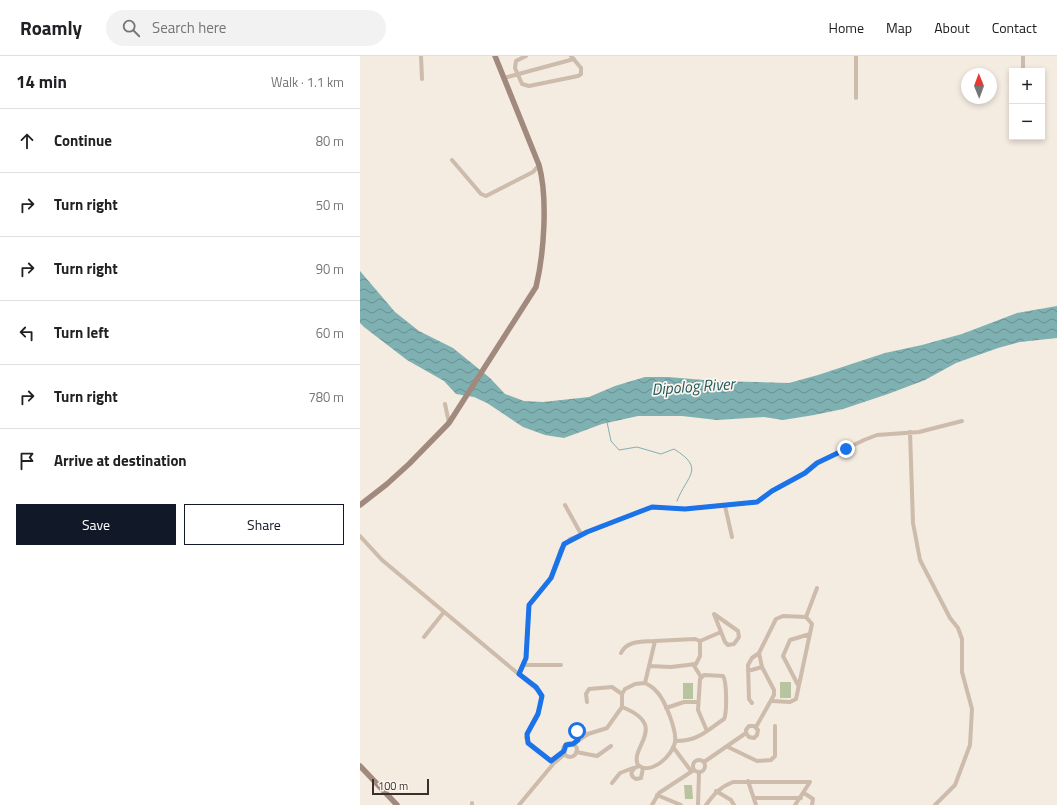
<!DOCTYPE html>
<html lang="en">
<head>
<meta charset="utf-8">
<style>
  body { margin:0; font-family:"Titillium Web",sans-serif; background:#f2f2f2; color:#202124 }
  .controls { position:absolute; right:12px; top:12px; display:grid; overflow:hidden; border-radius:0px; box-shadow:0 2px 6px #0003 }
  .controls button { width:36px; height:36px; display:grid; place-items:center; padding:0; border:0; border-bottom:1px solid #e0e0e0; background:#fff; color:#202124; font:20px sans-serif }
  .compass { position:absolute; left:601px; top:12px; width:36px; height:36px; border-radius:50%; background:#fff; box-shadow:0 2px 6px #0003; rotate:359deg }
  .scale { position:absolute; left:12px; bottom:10px; width:57px; box-sizing:border-box; padding-left:4px; border:2px solid #3b302b; border-top:0; font-size:11px; line-height:14px; white-space:nowrap; color:#3b302b; -webkit-text-stroke:3px #fbf5ee; paint-order:stroke }
  .stop { position:absolute; width:12px; height:12px; margin:-9px; border:3px solid #1a73e8; border-radius:50%; background:#fff }
  .stop.end { background:#1a73e8; border-color:#fff; box-shadow:0 1px 4px #0008 }
  .list { margin:0; padding:0; list-style:none }
  h2 { display:flex; justify-content:space-between; align-items:center; height:52px; margin:0; padding:0 16px; font-size:17px }
  h2 small { font-size:13px; font-weight:400; color:#757577 }
  .list li { display:grid; grid-template-columns:26px 1fr auto; gap:12px; align-items:center; box-sizing:border-box; height:64px; padding:0 16px; border-top:1px solid #e0e0e0 }
  .list b { display:block; font-size:15px; white-space:nowrap }
  .list em { font-size:13px; font-style:normal; color:#757577 }
  .actions { display:flex; gap:8px; padding:12px 16px }
  .actions a { flex:1; padding:9px 0; border:1px solid #111827; border-radius:0px; text-align:center; font-size:14px; color:#111827 }
  .actions .main { background:#111827; color:#fff }
  .icon { flex:none; width:22px; height:22px; fill:none; stroke:currentColor; stroke-width:2; stroke-linecap:round; stroke-linejoin:round }
  .map { position:relative; flex:none; width:697px; height:749px; overflow:hidden }
  header { display:flex; align-items:center; gap:24px; box-sizing:border-box; height:56px; padding:0 20px; background:#fff; border-bottom:1px solid #e0e0e0 }
  header strong { font-size:19px }
  nav { display:flex; gap:22px; margin-inline-start:auto; font-size:14px }
  .search { width:280px; height:36px; background:#f2f2f2; display:flex; align-items:center; gap:10px; box-sizing:border-box; padding:0 14px; border-radius:22px; color:#757577; font-size:15px }
  main { display:flex }
  aside { flex:1; background:#fff }
  .map>svg:first-child { display:block }
  .pitch { fill:#b8c4a0 }
  .water { fill:url(#water-waves) }
  .lines { fill:none; stroke-linecap:round; stroke-linejoin:round }
  .stream { stroke:#7fb0b2; stroke-width:1 }
  .minor { stroke:#cdbbac; stroke-width:4 }
  .secondary { stroke:#a18a7d; stroke-width:5.5 }
  .route { stroke:#1a73e8; stroke-width:5 }
  .labels { text-anchor:middle; dominant-baseline:central; stroke-width:3.5; stroke-linejoin:round; paint-order:stroke }
  .water-label { font-size:16px; font-style:italic; fill:#1f5a5e; stroke:#fbf5ee }
</style>
</head>
<body>
<header>
<strong>Roamly</strong>
<div class="search"><svg class="icon" aria-label="search" viewBox="0 0 24 24"><circle cx="10" cy="10" r="6"/><path d="M15 15l6 6"/></svg>Search here</div>
<nav><a>Home</a><a>Map</a><a>About</a><a>Contact</a></nav>
</header>
<main>
<aside>
<h2>14 min<small>Walk · 1.1 km</small></h2>
<ul class="list">
<li><svg class="icon" aria-label="ahead" viewBox="0 0 24 24"><path d="M12 20V5M6 11l6-6 6 6"/></svg><div><b>Continue</b></div><em>80 m</em></li>
<li><svg class="icon" aria-label="right" viewBox="0 0 24 24"><path d="M7 20v-9h11M14 6l5 5-5 5"/></svg><div><b>Turn right</b></div><em>50 m</em></li>
<li><svg class="icon" aria-label="right" viewBox="0 0 24 24"><path d="M7 20v-9h11M14 6l5 5-5 5"/></svg><div><b>Turn right</b></div><em>90 m</em></li>
<li><svg class="icon" aria-label="left" viewBox="0 0 24 24"><path d="M17 20v-9H6M10 6l-5 5 5 5"/></svg><div><b>Turn left</b></div><em>60 m</em></li>
<li><svg class="icon" aria-label="right" viewBox="0 0 24 24"><path d="M7 20v-9h11M14 6l5 5-5 5"/></svg><div><b>Turn right</b></div><em>780 m</em></li>
<li><svg class="icon" aria-label="arrive" viewBox="0 0 24 24"><path d="M6 21V4h12l-3 4 3 4H6"/></svg><div><b>Arrive at destination</b></div></li>
</ul>
<div class="actions"><a class="main">Save</a><a>Share</a></div>
</aside>
<div class="map">
<svg width="697" height="749" viewBox="0 0 697 749">
  <defs>
    <pattern id="water-waves" width="16" height="10" patternUnits="userSpaceOnUse"><rect width="16" height="10" fill="#7fb0b2"/><path d="M0 5q4-4 8 0t8 0" fill="none" stroke="#699091"/></pattern>
  </defs>
  <rect width="100%" height="100%" fill="#f4ebe1"/>
  <path class="pitch" d="M420,626H431V642H420Z
    M323,627H333V643H323Z
    M324,729H332L333,743H325Z"/>
  <path class="water" d="M0,215L35,256L59,275L93,292L130,322L145,338L164,345L183,346L229,341L255,330L285,321H308L355,325L429,327L458,319L525,297L562,289L602,278L657,257L697,250V282L660,286L638,292L596,307L565,324L528,338L483,353L454,359L423,364L404,361L357,364L322,360H278L242,368L204,382L185,379L163,371L127,347L114,341L96,338L84,325L47,304L4,271L0,267Z"/>
  <g class="lines">
    <path class="stream" d="M247,366L251,385L259,394L277,391L301,398L314,393C346,413 327,419 317,445"/>
    <path class="minor" d="M61,0L62,23
      M166,0L156,5L155,12L162,28L169,30L218,20L221,18V12L211,0
      M663,15V0
      M144,22L214,3
      M496,42V0
      M92,104L121,138L126,140L173,116L179,109
      M85,348L89,367
      M550,376L553,467L560,504L590,562L598,572L602,583V616L612,653L610,689L595,729L575,749
      M205,449L221,478
      M365,450L372,481
      M0,480L22,504L180,636C185,653 170,666 166,682L171,690L194,707
      M354,558L378,575L379,581L374,588L368,589L365,586Z
      M446,561L457,532
      M64,581L84,556
      M340,585L361,576
      M261,597C267,584 283,586 295,585
      M333,608L341,621
      M164,609H201
      M388,615L402,611
      M159,618L166,602L169,549L191,522L201,493L210,483L292,451L325,453L397,446L412,435L445,417L457,407L504,384L517,379L559,376L602,365
      M438,629L423,600L430,584L450,578
      M227,646L226,638L229,633L252,631L262,638
      M392,647L389,643L388,609L392,602L399,597L416,563L423,560L446,561L452,568L436,643L430,646L412,645
      M262,651C310,670 269,691 278,709C291,720 313,699 315,686C317,675 305,644 297,636C294,632 289,629 285,627
      M306,652L324,646H338
      M396,671L414,639V634L402,611L399,597
      M218,684L216,679L218,674H222L227,679
      M315,685C338,685 345,676 364,663C367,657 367,626 363,620L344,619L340,623L338,654L347,675
      M203 694a7 7 0 1 1 14 0a7 7 0 1 1-14 0Z
      M213,688L228,678L247,672L262,651V638L265,633L275,628L285,627L295,585L335,583L340,585V600L336,608L311,611L289,610
      M313,691L331,715
      M368,691L397,705L411,704L415,700V670
      M216,696L237,700L251,690
      M333 710a6 6 0 1 1 12 0a6 6 0 1 1-12 0Z
      M191,705L204,695
      M344,706L386,677V674L389,670H394L398,674L397,679L394,682L389,681L386,677
      M279,710C272,712 268,719 276,723L281,722L283,712
      M388,725L396,749
      M252,727L260,717L273,712
      M356,735L371,744L374,749
      M444,737L453,743L452,749
      M297,739L321,749
      M394,742H441
      M112,747V749
      M159,749L194,707L205,698
      M292,749L299,737L334,714
      M338,749L339,717
      M346,749C354,738 360,731 373,726H450L435,749"/>
    <path class="secondary" d="M0,449L27,428L49,408L89,367L176,231C184,198 188,142 179,109L135,0
      M0,710L37,749"/>
  </g>
  <g class="lines">
    <path class="route" d="M217,675L216,679L218,684L213,688L206,689L204,695L191,705L168,687L167,678L178,658L182,640L176,631L159,618L166,602L169,549L191,522L204,488L227,476L292,451L325,453L397,446L412,435L445,417L457,407L486,393"/>
  </g>
  <g class="labels">
    <g class="water-label">
      <text transform="translate(333 330) rotate(-4)">Dipolog River</text>
    </g>
  </g>
</svg>
<div class="controls">
<button>+</button>
<button>−</button>
</div>
<svg class="compass" viewBox="-18 -18 36 36"><path d="M0-13l5 13h-10z" fill="#e53935"/><path d="M0 13l5-13h-10z" fill="#757577"/></svg>
<div class="scale">100 m</div>
<div class="stop" style="left:217px;top:675px"></div>
<div class="stop end" style="left:486px;top:393px"></div>
</div>
</main>
</body>
</html>
